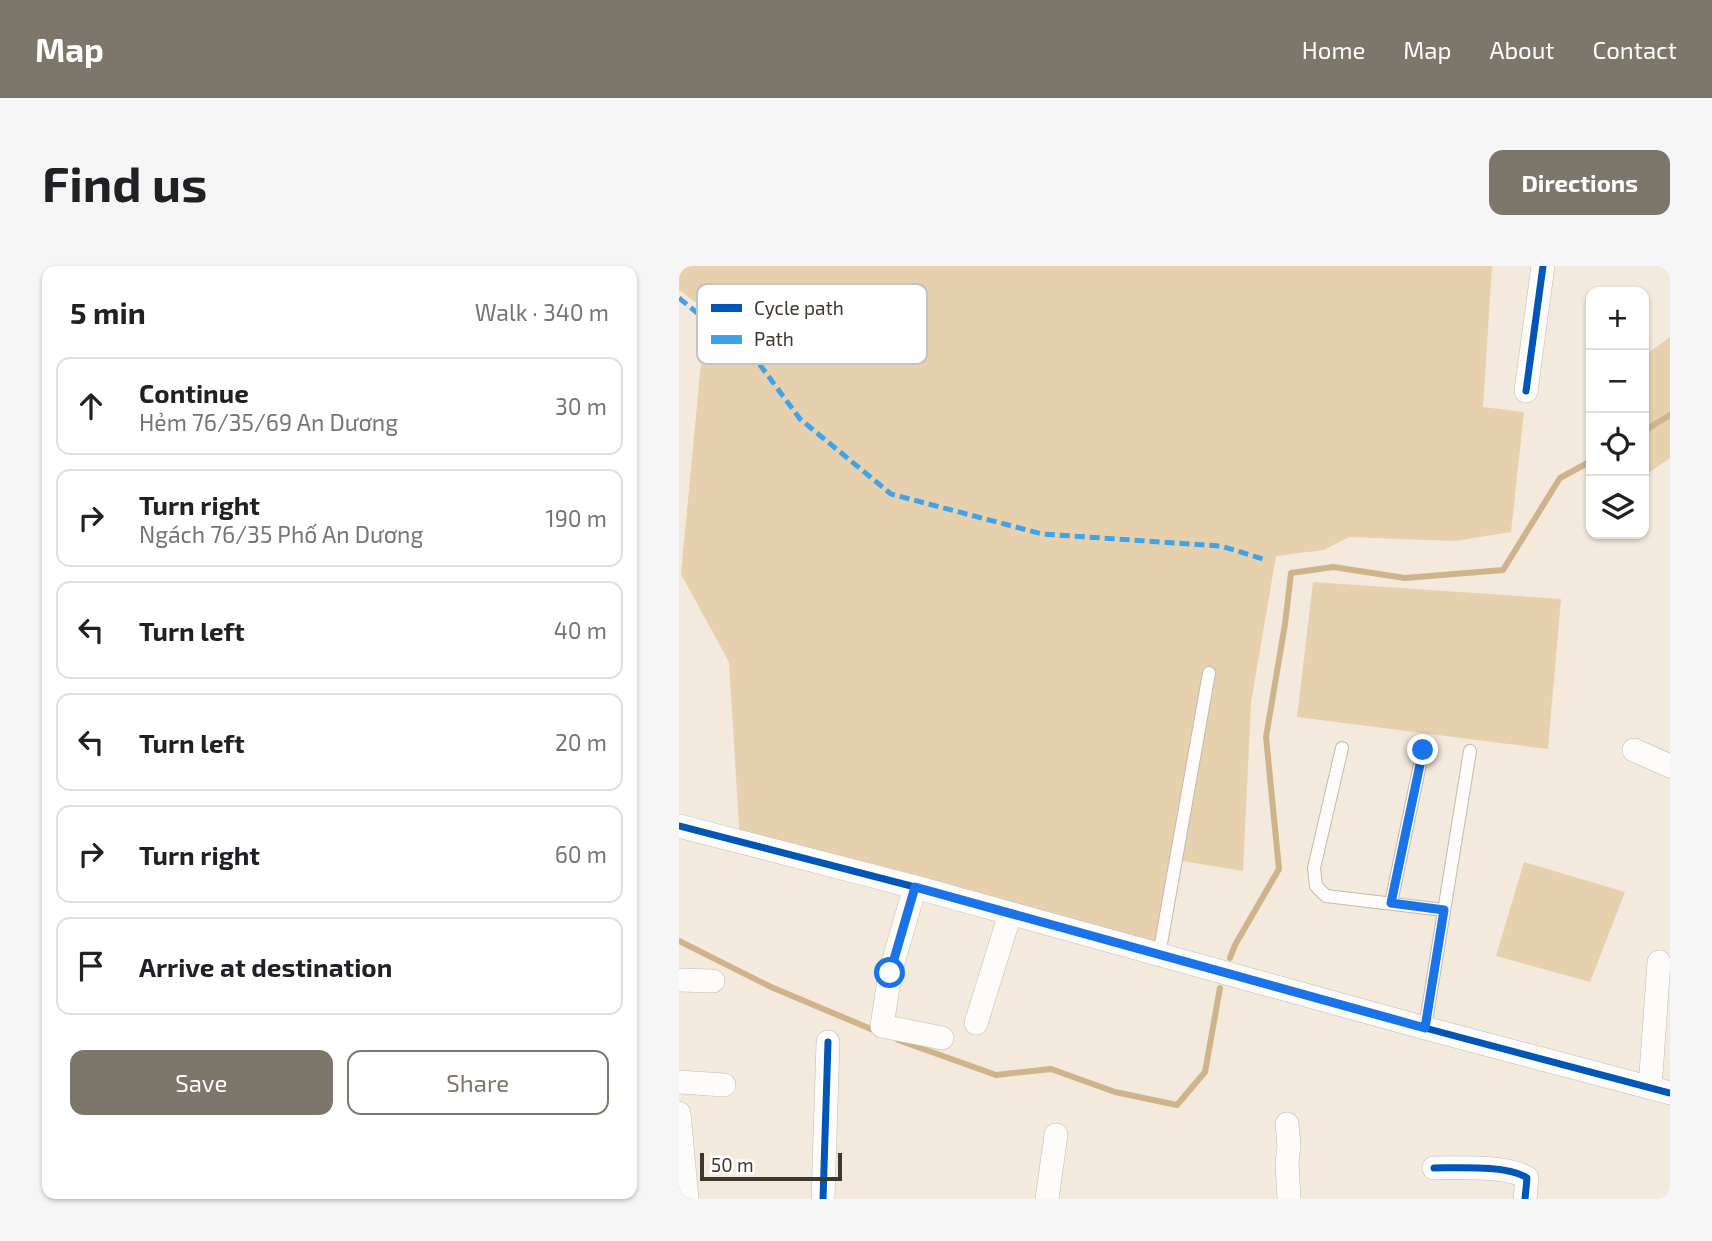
<!DOCTYPE html>
<html lang="en">
<head>
<meta charset="utf-8">
<style>
  body { margin:0; font-family:"Exo 2",sans-serif; background:#f6f6f6; color:#202124 }
  .controls { position:absolute; right:21px; top:21px; display:grid; overflow:hidden; border-radius:14px; box-shadow:0 2px 5px #0004 }
  .controls button { width:63px; height:63px; display:grid; place-items:center; padding:0; border:0; border-bottom:2px solid #e0e0e0; background:#fff; color:#202124; font:35px sans-serif }
  .scale { position:absolute; left:21px; bottom:18px; width:142px; box-sizing:border-box; padding-left:7px; border:4px solid #3d372e; border-top:0; font-size:19px; line-height:24px; white-space:nowrap; color:#3d372e; -webkit-text-stroke:5px #fff; paint-order:stroke }
  .stop { position:absolute; width:21px; height:21px; margin:-16px; border:5px solid #1a73e8; border-radius:50%; background:#fff }
  .stop.end { background:#1a73e8; border-color:#fff; box-shadow:0 2px 7px #0008 }
  .list { margin:0; padding:0; list-style:none }
  h2 { display:flex; justify-content:space-between; align-items:center; height:91px; margin:0; padding:0 28px; font-size:30px }
  h2 small { font-size:23px; font-weight:400; color:#757577 }
  .list li { display:grid; grid-template-columns:46px 1fr auto; gap:21px; align-items:center; box-sizing:border-box; height:98px; margin:0 14px 14px; padding:0 14px; border:2px solid #e0e0e0; border-radius:14px }
  .list b { display:block; font-size:26px; white-space:nowrap }
  .list p { margin:0; font-size:23px; white-space:nowrap; color:#757577 }
  .list em { font-size:23px; font-style:normal; color:#757577 }
  .actions { display:flex; gap:14px; padding:21px 28px }
  .actions a { flex:1; padding:16px 0; border:2px solid #7d766b; border-radius:14px; text-align:center; font-size:24px; color:#7d766b }
  .actions .main { background:#7d766b; color:#fff }
  .icon { flex:none; width:38px; height:38px; fill:none; stroke:currentColor; stroke-width:2; stroke-linecap:round; stroke-linejoin:round }
  .map { position:relative; flex:none; width:991px; height:933px; overflow:hidden; border-radius:14px }
  header { display:flex; align-items:center; gap:42px; box-sizing:border-box; height:98px; padding:0 35px; background:#7d766b; color:#fff }
  header strong { font-size:33px }
  nav { display:flex; gap:38px; margin-inline-start:auto; font-size:24px }
  .intro { display:flex; align-items:center; justify-content:space-between; box-sizing:border-box; height:168px; padding:0 42px }
  h1 { margin:0; font-size:49px }
  .button { padding:18px 32px; border-radius:14px; background:#7d766b; color:#fff; font-size:24px; font-weight:700 }
  main { display:flex; gap:42px; padding:0 42px }
  aside { flex:1; background:#fff; border-radius:14px; box-shadow:0 2px 5px #0004 }
  .map>svg:first-child { display:block }
  .green { fill:#e6d0ae }
  .lines { fill:none; stroke-linecap:round; stroke-linejoin:round }
  .stream { stroke:#ceb38b; stroke-width:6 }
  .lane-casing { stroke:#c0bab0; stroke-width:14 }
  .street-casing { stroke:#c0bab0; stroke-width:24 }
  .lane { stroke:#fdfcfa; stroke-width:12 }
  .street { stroke:#fdfcfa; stroke-width:23 }
  .quiet { stroke:#3fa3eb; stroke-width:5; stroke-dasharray:10 5; stroke-linecap:butt }
  .cycleway-casing { stroke:#fff; stroke-width:11 }
  .cycleway { stroke:#0057b8; stroke-width:7 }
  .route { stroke:#1a73e8; stroke-width:9 }
  .key { fill:#fff; stroke:#c5c3c0; stroke-width:2 }
  .key-label { font-size:19px; fill:#3d372e }
</style>
</head>
<body>
<header>
<strong>Map</strong>
<nav><a>Home</a><a>Map</a><a>About</a><a>Contact</a></nav>
</header>
<div class="intro"><h1>Find us</h1><a class="button">Directions</a></div>
<main>
<aside>
<h2>5 min<small>Walk · 340 m</small></h2>
<ul class="list">
<li><svg class="icon" aria-label="ahead" viewBox="0 0 24 24"><path d="M12 20V5M6 11l6-6 6 6"/></svg><div><b>Continue</b><p>Hẻm 76/35/69 An Dương</p></div><em>30 m</em></li>
<li><svg class="icon" aria-label="right" viewBox="0 0 24 24"><path d="M7 20v-9h11M14 6l5 5-5 5"/></svg><div><b>Turn right</b><p>Ngách 76/35 Phố An Dương</p></div><em>190 m</em></li>
<li><svg class="icon" aria-label="left" viewBox="0 0 24 24"><path d="M17 20v-9H6M10 6l-5 5 5 5"/></svg><div><b>Turn left</b></div><em>40 m</em></li>
<li><svg class="icon" aria-label="left" viewBox="0 0 24 24"><path d="M17 20v-9H6M10 6l-5 5 5 5"/></svg><div><b>Turn left</b></div><em>20 m</em></li>
<li><svg class="icon" aria-label="right" viewBox="0 0 24 24"><path d="M7 20v-9h11M14 6l5 5-5 5"/></svg><div><b>Turn right</b></div><em>60 m</em></li>
<li><svg class="icon" aria-label="arrive" viewBox="0 0 24 24"><path d="M6 21V4h12l-3 4 3 4H6"/></svg><div><b>Arrive at destination</b></div></li>
</ul>
<div class="actions"><a class="main">Save</a><a>Share</a></div>
</aside>
<div class="map">
<svg width="991" height="933" viewBox="0 0 991 933">
  <rect width="100%" height="100%" fill="#f3eadd"/>
  <path class="green" d="M0,0H813L804,141L845,146L832,266L776,275L670,271L645,284L597,290L572,437L564,605L497,594L480,689L61,576L50,396L2,308L27,44L0,24Z
    M991,71V192L965,210V90Z
    M634,316L882,333L869,483L618,451Z
    M845,596L946,626L911,716L817,690Z"/>
  <g class="lines">
    <path class="stream" d="M965,165L991,149
      M0,675L92,721L199,766
      M551,692L556,679L600,603L587,471L606,358L612,307L654,301L726,312L824,304L881,212L912,195
      M219,774L317,809L372,803L436,826L498,839L526,806L541,722"/>
    <g class="lane-casing">
      <path id="lane" d="M663,482L635,602L637,620L647,630L765,644
        M712,637L744,484
        M480,689L530,407
        M746,762L791,485"/>
    </g>
    <g class="street-casing">
      <path id="street" d="M847,125L864,0
        M955,484L991,500
        M0,560L236,621L746,762L991,827
        M236,621L211,707L203,760L263,772
        M0,714L34,715
        M297,757L331,648
        M0,816L45,819
        M971,822L980,696
        M0,847L8,933
        M608,858L610,879L608,897L610,933
        M755,902C779,902 829,899 848,912L846,933
        M144,933L149,776
        M368,933L377,869"/>
    </g>
    <use href="#lane" class="lane"/>
    <use href="#street" class="street"/>
    <path class="quiet" d="M0,32L22,50L70,84L121,153L212,228L363,268L542,280L587,294"/>
    <g class="cycleway-casing">
      <path id="cycleway" d="M847,125L864,0
        M0,560L236,621L746,762L991,827
        M755,902C779,902 829,899 848,912L846,933
        M144,933L149,776"/>
    </g>
    <use href="#cycleway" class="cycleway"/>
  </g>
  <g class="lines">
    <path class="route" d="M211,707L236,621L746,762L765,644L712,637L744,484"/>
  </g>
  <rect x="18" y="18" width="230" height="80" rx="10" class="key"/>
  <rect x="32" y="38" width="31" height="8" fill="#0057b8"/>
  <rect x="32" y="69" width="31" height="9" fill="#3fa3eb"/>
  <g class="key-label">
    <text x="75" y="49">Cycle path</text>
    <text x="75" y="80">Path</text>
  </g>
</svg>
<div class="controls">
<button>+</button>
<button>−</button>
<button><svg class="icon" aria-label="locate" viewBox="0 0 24 24"><circle cx="12" cy="12" r="6"/><path d="M12 2v4M12 18v4M2 12h4M18 12h4"/></svg></button>
<button><svg class="icon" aria-label="layers" viewBox="0 0 24 24"><path d="M12 4l9 5-9 5-9-5zM3 14l9 5 9-5"/></svg></button>
</div>
<div class="scale">50 m</div>
<div class="stop" style="left:211px;top:707px"></div>
<div class="stop end" style="left:744px;top:484px"></div>
</div>
</main>
</body>
</html>
